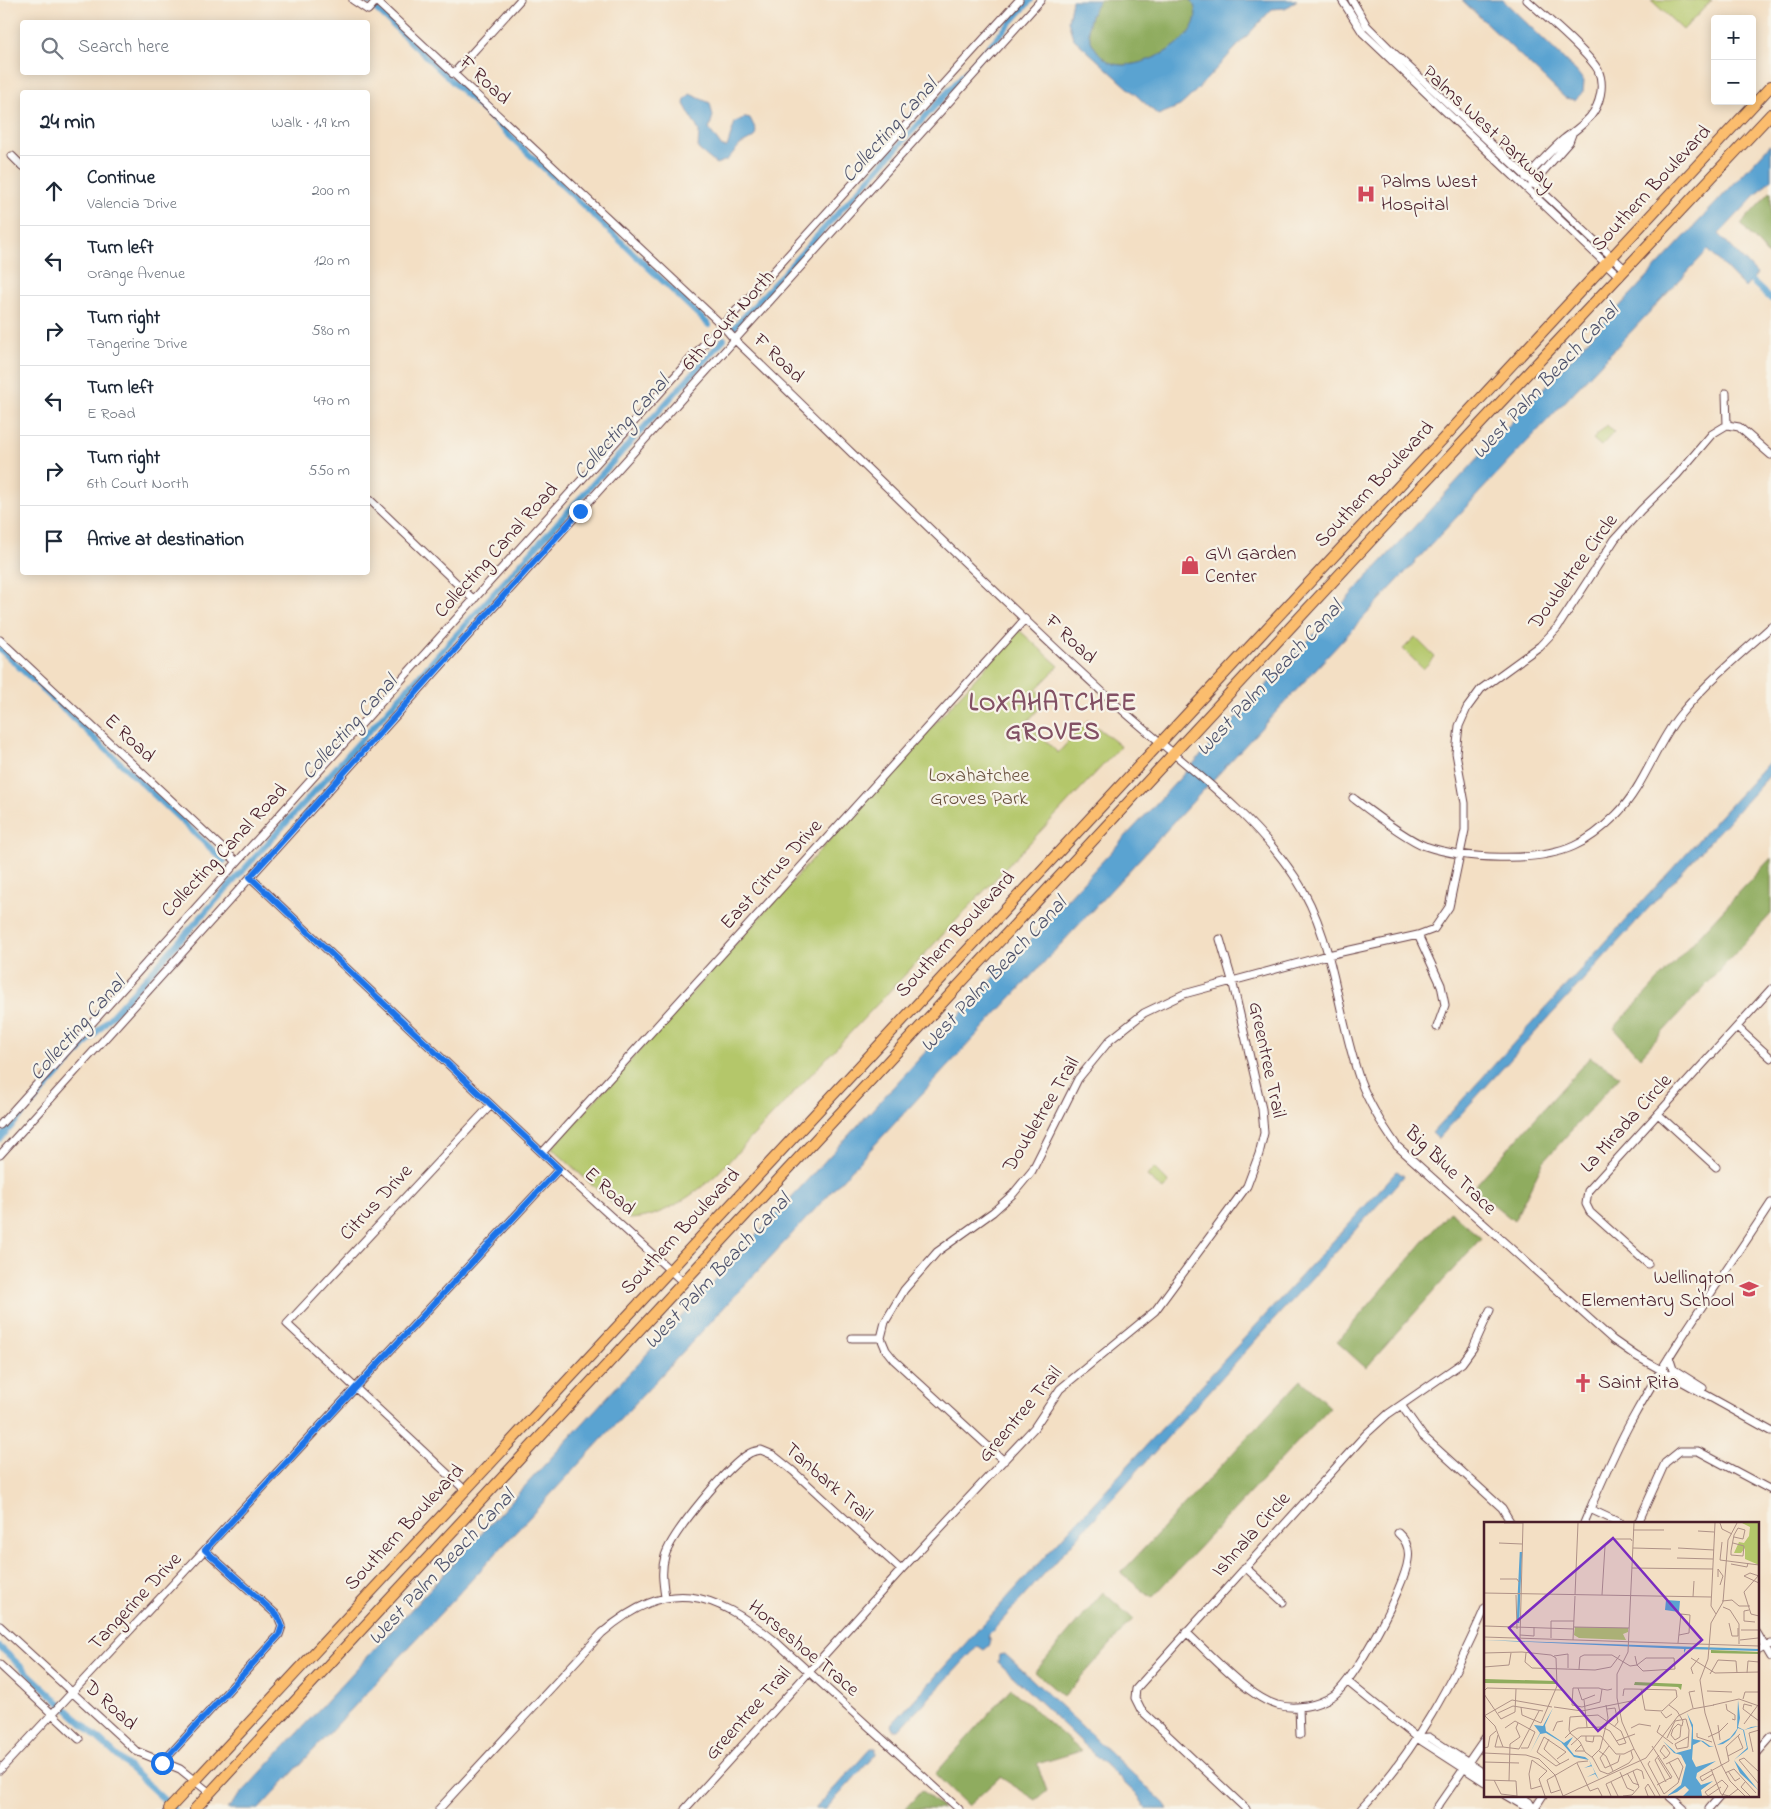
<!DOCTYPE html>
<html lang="en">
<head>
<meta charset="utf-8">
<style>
  body { margin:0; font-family:"Indie Flower",sans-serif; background:#f6f6f7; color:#1f2937 }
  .controls { position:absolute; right:15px; top:15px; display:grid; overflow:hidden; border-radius:5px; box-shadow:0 2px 12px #0003 }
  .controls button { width:45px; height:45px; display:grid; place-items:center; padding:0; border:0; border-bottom:1px solid #e0e1e3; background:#fff; color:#1f2937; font:25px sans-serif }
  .stop { position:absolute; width:15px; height:15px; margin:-11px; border:4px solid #1a73e8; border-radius:50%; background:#fff }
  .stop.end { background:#1a73e8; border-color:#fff; box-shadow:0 1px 5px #0008 }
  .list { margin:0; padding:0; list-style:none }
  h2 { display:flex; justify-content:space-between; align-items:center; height:65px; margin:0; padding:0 20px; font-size:21px }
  h2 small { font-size:16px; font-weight:400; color:#747a83 }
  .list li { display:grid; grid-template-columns:32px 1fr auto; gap:15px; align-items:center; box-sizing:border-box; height:70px; padding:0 20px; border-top:1px solid #e0e1e3 }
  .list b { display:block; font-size:19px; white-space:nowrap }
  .list p { margin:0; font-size:16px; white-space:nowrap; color:#747a83 }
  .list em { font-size:16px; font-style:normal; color:#747a83 }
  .icon { flex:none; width:28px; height:28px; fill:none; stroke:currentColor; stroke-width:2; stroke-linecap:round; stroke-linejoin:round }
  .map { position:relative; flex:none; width:1771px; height:1809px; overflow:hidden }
  .search { position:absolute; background:#fff; box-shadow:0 2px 12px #0003; left:20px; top:20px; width:350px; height:55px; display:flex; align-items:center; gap:12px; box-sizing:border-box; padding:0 18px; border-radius:5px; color:#747a83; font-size:19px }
  .panel { position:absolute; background:#fff; box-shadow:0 2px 12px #0003; left:20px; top:90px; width:350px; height:485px; border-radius:5px }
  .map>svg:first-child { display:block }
  .green { fill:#b4c76a; stroke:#7f734a }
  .forest { fill:#8fac5e; stroke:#6c6644 }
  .water { fill:#5aa3d1; stroke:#52617e }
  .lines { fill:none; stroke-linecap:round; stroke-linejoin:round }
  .canal { stroke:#5aa3d1; stroke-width:6 }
  .minor-casing { stroke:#633c42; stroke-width:9 }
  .highway-casing { stroke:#633c42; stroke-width:12 }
  .minor { stroke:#fff; stroke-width:7 }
  .highway { stroke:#fbbd6e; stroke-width:10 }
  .route { stroke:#1a73e8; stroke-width:6 }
  .labels { text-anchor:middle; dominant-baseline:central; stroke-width:4.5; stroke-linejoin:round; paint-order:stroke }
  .street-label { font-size:20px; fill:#4a1f2b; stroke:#f7f3e8 }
  .poi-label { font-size:20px; fill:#4a1f2b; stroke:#f7f3e8; text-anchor:start }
  .park-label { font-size:20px; fill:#6a513e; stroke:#f7f3e8 }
  .water-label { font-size:21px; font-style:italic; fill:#50546d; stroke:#f7f3e8 }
  .district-label { font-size:25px; font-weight:bold; letter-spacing:1px; fill:#825064; stroke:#f7f3e8 }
  .inset-river { fill:none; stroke:#5aa3d1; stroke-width:2.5 }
  .inset-road { fill:none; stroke:#af9287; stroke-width:1 }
  .view { fill:#7b2cbf; fill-opacity:0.15; stroke:#7b2cbf; stroke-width:2.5 }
  .inset-edge { fill:none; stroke:#4a1f2b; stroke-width:2.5 }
</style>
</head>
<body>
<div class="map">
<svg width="1771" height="1809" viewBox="0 0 1771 1809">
  <rect width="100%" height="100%" fill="#f7f3e8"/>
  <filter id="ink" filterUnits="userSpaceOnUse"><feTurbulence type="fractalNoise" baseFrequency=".02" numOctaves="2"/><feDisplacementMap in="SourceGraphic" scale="10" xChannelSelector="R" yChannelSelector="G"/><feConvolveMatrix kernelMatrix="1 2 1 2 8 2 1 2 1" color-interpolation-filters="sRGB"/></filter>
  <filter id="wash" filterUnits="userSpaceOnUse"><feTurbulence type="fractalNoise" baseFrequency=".0096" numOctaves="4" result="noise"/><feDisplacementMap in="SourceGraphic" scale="20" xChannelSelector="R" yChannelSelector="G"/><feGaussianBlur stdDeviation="1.12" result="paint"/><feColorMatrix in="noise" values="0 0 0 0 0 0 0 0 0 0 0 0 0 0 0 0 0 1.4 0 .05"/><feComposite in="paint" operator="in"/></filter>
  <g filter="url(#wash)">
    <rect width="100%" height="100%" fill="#f3dfc4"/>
    <path class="green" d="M1651,0H1712L1683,30Z
      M1607,425L1614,432L1601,446L1593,439Z
      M1019,630L1059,666L1036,689L1047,700L1027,722L1058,753L1088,720L1121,746L716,1175C692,1196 662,1218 629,1219L552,1148Z
      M1415,637L1435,657L1423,669L1403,649Z
      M1154,1168L1169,1183L1163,1190L1147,1176Z"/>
    <path class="forest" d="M1100,0H1191C1215,34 1143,72 1114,64C1105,61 1096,51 1092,43C1084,26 1091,14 1100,0Z
      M1771,191V252L1768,255L1741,224Z
      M1771,858V914L1640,1057L1614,1028Z
      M1590,1057L1620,1076L1543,1162L1514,1221L1473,1188Z
      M1450,1211L1481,1238L1366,1368L1337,1342Z
      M1301,1380L1330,1407L1152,1598L1121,1573Z
      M1103,1592L1133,1619L1064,1697L1035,1672Z
      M1011,1689L1081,1751L1037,1764L1047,1791L1036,1800L1000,1777L968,1806L935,1774Z
      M922,1790L943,1809H905Z"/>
    <path class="water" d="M1072,0H1100C1091,14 1084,26 1092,43C1096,51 1105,61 1114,64C1143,72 1215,34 1191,0H1297L1285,8L1272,9L1191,96L1180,106L1158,115L1073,38L1068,21Z
      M1462,0H1503L1576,71L1584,81L1583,92L1575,100L1565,98Z
      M690,94L710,103L713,116L709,129L722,147H727L735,122L746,117L750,118L756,130L755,137L740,145L727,160L716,164L698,149L699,131L684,104L685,99Z
      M1771,144V179L1719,234L1757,274L1745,288L1708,250L1492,479L259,1809H227L1014,956Z
      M1771,760V774L1438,1139L1432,1133Z
      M1397,1171L1404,1176L988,1636L991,1641L989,1646L984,1650L978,1646L899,1730H893L891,1725Z
      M1005,1654L1164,1803L1168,1809H1146L1139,1797L998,1662L999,1655Z
      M871,1748H876V1754L826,1809H815Z"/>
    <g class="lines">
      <path class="canal" d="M366,0L369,2
        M376,9L709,325
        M1745,275L1771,299
        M733,329L1031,0
        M0,649L224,861
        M0,1139L724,339
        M0,1647L173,1808"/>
    </g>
  </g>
  <g filter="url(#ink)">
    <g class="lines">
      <g class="minor-casing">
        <path id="minor" d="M353,0L368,10L376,1
          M375,0L722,325L734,339C859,459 982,582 1110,699C1173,757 1247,805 1295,877C1335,937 1336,1013 1360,1080C1369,1104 1382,1125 1397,1146L1613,1340L1636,1356L1771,1431
          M1342,0L1363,33L1620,277
          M1352,0L1367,26L1394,53L1626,270
          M453,74L520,0
          M12,156L22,166
          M1526,178C1538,165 1550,151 1564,139C1573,132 1582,126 1590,117C1600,105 1605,85 1598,70C1589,53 1543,15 1527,0
          M1532,184L1569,142L1572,134
          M1726,393L1727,425
          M368,498L474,600
          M0,640L236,861
          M1353,798C1370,811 1406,839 1425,846C1463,859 1537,863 1574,846C1590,839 1604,827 1616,815C1644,787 1655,746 1679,716C1706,683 1739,655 1771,627
          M250,877L559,1169L684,1283
          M1418,935L1441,985L1445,1005L1437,1027
          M1737,1027L1771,1058
          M1658,1114L1716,1167
          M0,1125L704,344L763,283L1019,0
          M542,1153L1025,619
          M0,1155L1041,0
          M1648,1264L1590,1212L1586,1204L1588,1191L1771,989
          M852,1338H881
          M1669,1357L1673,1369L1703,1388
          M1401,1405L1423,1436L1502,1508L1511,1523
          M1004,1461L894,1360L886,1350L881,1338L885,1322L904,1290L937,1252L993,1212L1013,1194L1032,1171L1078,1079L1110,1040L1144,1013L1184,994L1328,955L1418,935L1434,929L1449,907L1465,830V803L1456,753L1459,726L1467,708L1481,689L1540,646L1557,628L1615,539L1641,510L1677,475L1712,434L1727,425L1739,427L1771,455
          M465,1490L287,1324L491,1105
          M1590,1509L1620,1523
          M1584,1523C1598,1490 1612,1457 1629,1425C1671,1348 1723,1277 1771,1203
          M1638,1523L1665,1463L1680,1451H1698L1771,1490
          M1245,1567L1283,1602
          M665,1597C663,1583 661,1570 665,1556C672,1533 728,1465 750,1453C753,1451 757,1451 761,1450L773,1455L793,1471L901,1570
          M0,1626L136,1751L180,1769L210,1793
          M1186,1632C1209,1653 1247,1696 1277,1705C1296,1710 1318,1706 1334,1695C1355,1680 1405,1586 1408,1560C1410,1549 1406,1540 1398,1533
          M1757,1633L1771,1657
          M1757,1651L1771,1644
          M0,1665L79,1739
          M1348,1682L1417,1738L1485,1782
          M1299,1707L1300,1735
          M1417,1738L1429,1737L1485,1774
          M1757,1753L1771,1737
          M162,1763L279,1635L282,1626L278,1616L205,1550
          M0,1770L559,1169
          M1505,1795L1529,1809
          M1518,1795L1529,1802L1533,1809
          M1668,1795L1684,1809
          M439,1809L602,1633C669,1576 712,1591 775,1641L959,1809
          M685,1809L901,1570L1034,1428L1060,1389L1155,1311L1247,1186L1259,1154L1264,1133L1262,1109L1232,980L1220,939
          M1246,1809L1141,1710L1135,1698L1136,1689L1366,1434L1388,1414L1462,1363L1473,1348L1490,1310
          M1361,1809C1416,1751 1453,1681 1485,1608
          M1436,1809L1485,1738
          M1534,1809L1543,1795
          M1709,1809L1721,1795"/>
      </g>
      <g class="highway-casing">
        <path id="highway" d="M169,1809L1771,86
          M195,1809L1377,534L1771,114"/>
      </g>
      <use href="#minor" class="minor"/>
      <use href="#highway" class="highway"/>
    </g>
  </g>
  <g class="lines" filter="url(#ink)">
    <path class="route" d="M162,1763L279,1635L282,1626L278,1616L205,1550L559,1169L250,877L580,511"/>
  </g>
  <defs>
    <g id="hospital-bare" transform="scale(1.5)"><path d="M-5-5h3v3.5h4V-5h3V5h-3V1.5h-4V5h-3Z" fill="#d1495b" stroke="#f7f3e8" stroke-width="2.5" paint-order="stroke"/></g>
    <g id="shop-bare" transform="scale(1.5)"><path d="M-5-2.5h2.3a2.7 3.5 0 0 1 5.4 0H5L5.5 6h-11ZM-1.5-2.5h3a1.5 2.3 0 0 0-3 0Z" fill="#d1495b" stroke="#f7f3e8" stroke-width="2.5" paint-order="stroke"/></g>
    <g id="school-bare" transform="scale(1.5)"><path d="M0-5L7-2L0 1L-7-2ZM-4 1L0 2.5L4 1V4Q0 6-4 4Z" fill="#d1495b" stroke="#f7f3e8" stroke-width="2.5" paint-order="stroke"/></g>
    <g id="church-bare" transform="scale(1.5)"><path d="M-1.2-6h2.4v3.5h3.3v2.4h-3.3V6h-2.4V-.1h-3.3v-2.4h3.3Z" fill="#d1495b" stroke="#f7f3e8" stroke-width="2.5" paint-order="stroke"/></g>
  </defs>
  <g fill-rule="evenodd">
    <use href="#hospital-bare" x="1366" y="194"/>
    <use href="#shop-bare" x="1190" y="565"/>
    <use href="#school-bare" x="1749" y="1289"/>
    <use href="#church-bare" x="1583" y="1383"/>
  </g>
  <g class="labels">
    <g class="street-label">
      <text transform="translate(484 81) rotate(43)">F Road</text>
      <text transform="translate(1488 129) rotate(43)">Palms West Parkway</text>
      <text transform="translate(1652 189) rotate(-47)">Southern Boulevard</text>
      <text transform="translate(729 321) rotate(-48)">6th Court North</text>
      <text transform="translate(778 359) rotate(44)">F Road</text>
      <text transform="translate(1375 485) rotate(-47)">Southern Boulevard</text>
      <text transform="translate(497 551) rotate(-48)">Collecting Canal Road</text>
      <text transform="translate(1574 572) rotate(-54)">Doubletree Circle</text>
      <text transform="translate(1070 640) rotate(43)">F Road</text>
      <text transform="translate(129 739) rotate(43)">E Road</text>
      <text transform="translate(225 851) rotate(-47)">Collecting Canal Road</text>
      <text transform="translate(772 875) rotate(-48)">East Citrus Drive</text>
      <text transform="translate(956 935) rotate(-47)">Southern Boulevard</text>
      <text transform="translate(1266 1060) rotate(78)">Greentree Trail</text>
      <text transform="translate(1042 1115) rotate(-59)">Doubletree Trail</text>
      <text transform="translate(1627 1124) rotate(-48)">La Mirada Circle</text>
      <text transform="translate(1450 1171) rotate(44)">Big Blue Trace</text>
      <text transform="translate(609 1192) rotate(42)">E Road</text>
      <text transform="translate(377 1203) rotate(-47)">Citrus Drive</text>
      <text transform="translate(681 1232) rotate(-47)">Southern Boulevard</text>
      <text transform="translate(1021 1415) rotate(-50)">Greentree Trail</text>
      <text transform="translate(828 1483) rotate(41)">Tanbark Trail</text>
      <text transform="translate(405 1528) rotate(-47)">Southern Boulevard</text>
      <text transform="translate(1252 1535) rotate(-48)">Ishnala Circle</text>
      <text transform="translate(136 1602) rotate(-47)">Tangerine Drive</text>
      <text transform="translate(803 1649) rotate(40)">Horseshoe Trace</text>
      <text transform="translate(110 1706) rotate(42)">D Road</text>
      <text transform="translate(749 1714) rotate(-48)">Greentree Trail</text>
    </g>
    <g class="poi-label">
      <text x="1381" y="182">Palms West<tspan x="1381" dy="23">Hospital</tspan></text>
      <text x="1205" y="554">GVI Garden<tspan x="1205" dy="23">Center</tspan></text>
      <text x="1734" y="1278" text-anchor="end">Wellington<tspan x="1734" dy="23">Elementary School</tspan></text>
      <text x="1598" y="1383">Saint Rita</text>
    </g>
    <g class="park-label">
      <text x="979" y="776">Loxahatchee<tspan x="979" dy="23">Groves Park</tspan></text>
    </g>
    <g class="water-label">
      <text transform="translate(890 131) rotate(-48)">Collecting Canal</text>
      <text transform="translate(1546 382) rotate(-47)">West Palm Beach Canal</text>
      <text transform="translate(622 428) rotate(-48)">Collecting Canal</text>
      <text transform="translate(1270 679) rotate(-47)">West Palm Beach Canal</text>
      <text transform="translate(350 728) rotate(-48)">Collecting Canal</text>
      <text transform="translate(994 975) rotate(-47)">West Palm Beach Canal</text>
      <text transform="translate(78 1029) rotate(-48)">Collecting Canal</text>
      <text transform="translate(718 1272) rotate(-47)">West Palm Beach Canal</text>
      <text transform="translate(442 1568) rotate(-47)">West Palm Beach Canal</text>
    </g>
    <g class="district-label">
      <text x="1053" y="704">LOXAHATCHEE<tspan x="1053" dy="29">GROVES</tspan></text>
    </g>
  </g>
  <g transform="translate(1484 1522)">
    <rect width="275" height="275" fill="#f3dfc4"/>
    <path d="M258,1H275V43L261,37V26L257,31H250L255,20L260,21L265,14L266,5ZM91,105L144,106V110L139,112L142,118L95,116L90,113Z" fill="#b4c76a"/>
    <path d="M227,128L275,130V132L227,131ZM0,157L72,159V162L0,161ZM151,160L198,162L197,168L194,165L150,163Z" fill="#8fac5e"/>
    <path d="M182,78L196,79L195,90L181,88ZM0,118L275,127V129L202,127L200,131V127ZM254,178L256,196L254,205L260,208L267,205L275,204L260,208L264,227L250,238L274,268L256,251L250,238L263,226L259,208L254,206L251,212L245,218L239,222L233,223L246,216L253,207ZM69,186L61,203L62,209L80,221L89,215L83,224L90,233L101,235L105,238L115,258L111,252L103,255L111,251L108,244L100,246L107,243L105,238L90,235L77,220L62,211L56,212L46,231L56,211L50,203L59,204ZM203,191L209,203V217L219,219L226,224H230L225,225L217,219L209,223L208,237L212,245L232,239L213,251L212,256L217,263L229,259L217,268L218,274H199L205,268L201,264L193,270L183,274L197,263L202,243L197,233L190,231L179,219L192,231L207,227L208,206Z" fill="#5aa3d1"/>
    <path class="inset-river" d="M35,71L37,30M34,101L35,72"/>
    <path class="inset-road" d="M20,1H39M150,1L144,130L133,152V176L138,200L150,227M231,1L227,84L232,92M236,1L238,7L248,12M253,1L244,18L239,80L227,101L224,137L216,158L221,191L237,242L246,259L261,274M149,8H180M214,9L230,10M131,17H147L148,19M238,20L236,38L275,43M15,21L38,22M249,21L260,24L259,34L247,33V29L250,13L254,6L261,8L259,17L250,15M149,26L187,27M194,26L230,28M193,36L229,37M247,42L263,45L264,41M148,46L229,47M275,53L260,70L267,92L275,94M275,54L266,51L260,54L275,61M234,55V47L239,54L236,63M16,57H33L35,60M0,71L227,75M32,73L33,107M91,73L94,1M118,73L121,24M209,75L210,59M238,79L248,78L255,84H266M239,85L246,88L255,102V122M265,88L260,89V99L271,100M245,101L248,114H254V106M1,104L90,107M90,105L145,106M257,108H275M36,113L50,114V105M195,113L205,111L206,93L197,92M0,115L275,124M36,116L39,1M67,116V99H90M89,118L91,74M256,118L274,116M194,121L197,92M0,131L38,130L67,133L72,136L73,164L57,201L38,193L37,185M42,131L41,140L48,146L111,148L127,145L136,133M70,134L84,132V146M207,136L231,151L275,150M146,144L153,143L162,136H190L191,147L159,149L153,143L151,134M0,145L25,143L27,131M95,147L96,135L100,133H128L146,144M263,151L264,139L275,140M209,152L207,146L215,136M226,152L234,138L252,139L253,151M94,166L98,178L111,173M118,167L116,180L98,185L88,183L89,166H115L117,167H118L123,168H124L128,167M0,169L3,166L78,168M223,169L248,170M0,172L17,197L31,190L32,167M139,174L140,167H148L192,168L193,175L178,189L161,188L157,167M259,177L261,170H275M100,178L103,205M242,182L243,188L251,193V198L248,197M185,183L193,189L199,199L198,204L194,202L189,207L187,213L191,218L196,215L197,204M229,183L255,177L275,184M268,184L260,182L259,187L275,199M70,185L98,189L152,178M209,186L205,170L211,169M123,187L131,186L134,200L130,205M177,190L182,196L188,192M14,191L29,184L59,189M0,193L11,204L19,225L35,227L55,189M0,194L28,178L68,185M202,197L205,208L204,224V225L193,227L191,222L204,215M260,202L274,183M176,203L173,210L189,222M234,203L236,218M21,206L31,199L51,210L44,226H37M147,206L155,202L167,204M69,209L73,200L79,199M213,211V215L228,220M14,213L11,225H19M102,214V219L109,220L110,214M224,215L235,210L244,201M81,216L88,209L94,206L118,205L126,209L135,223L142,221L137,209L114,193L86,195L85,208L86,210V211L93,217L96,220L101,230L109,236L116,249L124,252L145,241L149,236L147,229M183,216L191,199L202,197M65,217L60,227L76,242M132,219L151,212M87,223L97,214H117L132,232H140L150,227M97,223L91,229H100M125,224L116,236L121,246L134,240L136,233M168,224L188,255L173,263M0,226L4,225L6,214L12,209M150,227L176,274M115,229L122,234L129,249M269,230L265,211L275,208M0,231L42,233L55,237L71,253L79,274L162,236L194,194L208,187L230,183M175,233L171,238L182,260M244,234L259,226L254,214M108,235L116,227L124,196L122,183M174,236L187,257M73,237L82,230L60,215L53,230L72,244L85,237M179,237L183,235L186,231L180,223L176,229L182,236M166,239L164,242L180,272L194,261L199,245L194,236L182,242M0,240L35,241M185,240L195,258M93,241L106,269M227,247L237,272L245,274L254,267M244,249L251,259L256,256M136,250L143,266L150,269M275,250L260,236L255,238L275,262M143,251L149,261L155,263M241,251L250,247L272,271M229,252L218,259L216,255L245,239L242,225L256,212M0,258L32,259L33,274M10,258L17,272L33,274M25,259L26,222L36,215L32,206L34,201M127,260L134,274M261,260L257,265L266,274M57,264L47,267L45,252L48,238L63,249L55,257L61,274M237,265L224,274L221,270L238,258L244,264L238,274M76,268L67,271L63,258L94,240L104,239M106,269L114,266L118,274M127,274L122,262L153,247L158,249L160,257M139,274L148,273L155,265L149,249M164,274L161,266L164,262L171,274"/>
    <path class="view" d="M129,16L218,118L114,209L25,106Z"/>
    <rect width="275" height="275" class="inset-edge"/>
  </g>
</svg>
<div class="controls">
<button>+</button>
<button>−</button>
</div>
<div class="stop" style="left:162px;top:1763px"></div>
<div class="stop end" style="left:580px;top:511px"></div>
<div class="search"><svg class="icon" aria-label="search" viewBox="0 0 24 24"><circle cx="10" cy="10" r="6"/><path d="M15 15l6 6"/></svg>Search here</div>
<section class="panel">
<h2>24 min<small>Walk · 1.9 km</small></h2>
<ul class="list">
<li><svg class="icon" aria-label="ahead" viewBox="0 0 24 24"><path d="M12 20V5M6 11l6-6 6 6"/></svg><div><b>Continue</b><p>Valencia Drive</p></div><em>200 m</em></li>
<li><svg class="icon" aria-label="left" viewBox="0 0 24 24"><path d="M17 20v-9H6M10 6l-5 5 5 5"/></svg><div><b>Turn left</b><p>Orange Avenue</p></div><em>120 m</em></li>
<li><svg class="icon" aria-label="right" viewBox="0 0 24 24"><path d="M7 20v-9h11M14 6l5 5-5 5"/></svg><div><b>Turn right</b><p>Tangerine Drive</p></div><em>580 m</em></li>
<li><svg class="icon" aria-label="left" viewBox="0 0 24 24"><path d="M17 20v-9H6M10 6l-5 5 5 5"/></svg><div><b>Turn left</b><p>E Road</p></div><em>470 m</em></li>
<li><svg class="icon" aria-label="right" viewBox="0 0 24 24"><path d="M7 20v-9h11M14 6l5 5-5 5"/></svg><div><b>Turn right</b><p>6th Court North</p></div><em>550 m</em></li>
<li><svg class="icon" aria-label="arrive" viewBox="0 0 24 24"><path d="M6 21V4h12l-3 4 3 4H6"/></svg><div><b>Arrive at destination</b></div></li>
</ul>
</section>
</div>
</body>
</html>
